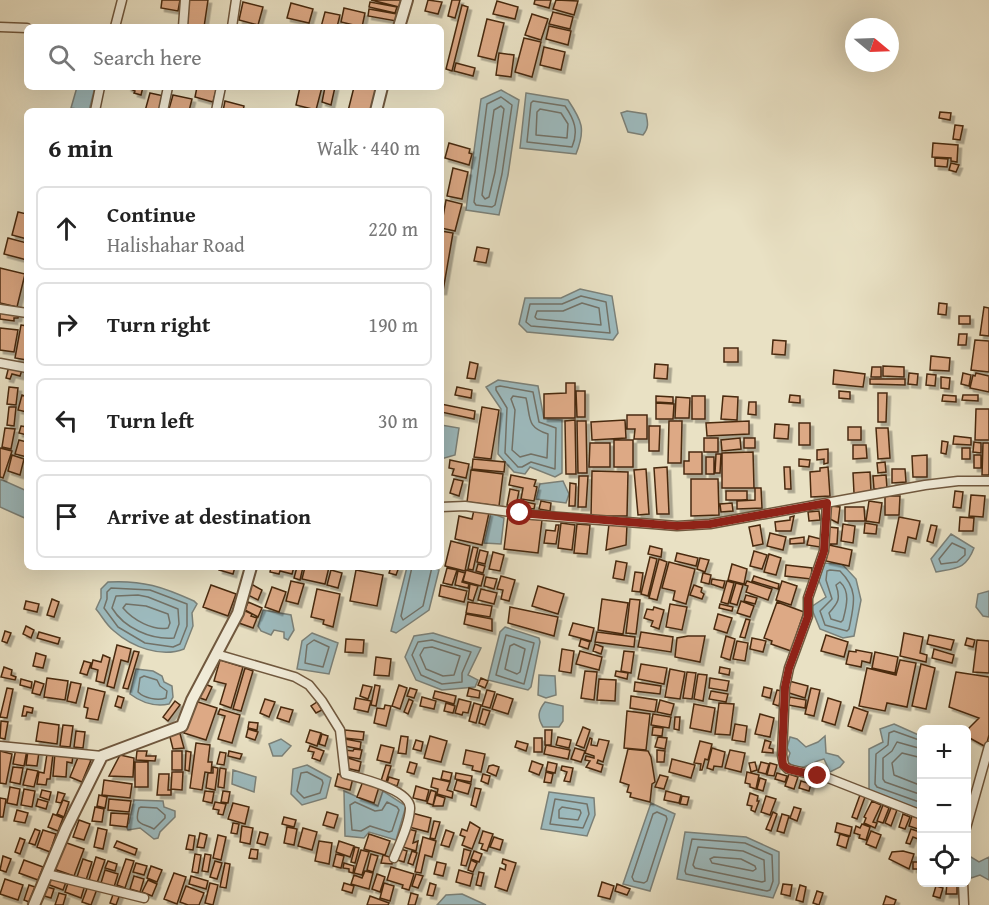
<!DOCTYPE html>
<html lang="en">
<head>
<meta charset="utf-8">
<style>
  body { margin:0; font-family:"Gentium Book Plus",serif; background:#f2f2f2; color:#222 }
  .controls { position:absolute; right:18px; bottom:18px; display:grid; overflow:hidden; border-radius:9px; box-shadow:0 6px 24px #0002 }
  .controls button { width:54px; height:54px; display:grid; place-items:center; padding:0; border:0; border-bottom:2px solid #e0e0e0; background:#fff; color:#222; font:30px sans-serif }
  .compass { position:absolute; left:845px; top:18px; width:54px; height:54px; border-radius:50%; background:#fff; box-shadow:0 6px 24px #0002; rotate:109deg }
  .stop { position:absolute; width:18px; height:18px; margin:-14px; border:4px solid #8f2418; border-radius:50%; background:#fff }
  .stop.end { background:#8f2418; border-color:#fff; box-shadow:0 2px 6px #0008 }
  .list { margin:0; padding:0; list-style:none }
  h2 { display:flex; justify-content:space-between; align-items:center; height:78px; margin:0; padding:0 24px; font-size:26px }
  h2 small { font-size:20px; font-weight:400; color:#767676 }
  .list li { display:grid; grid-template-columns:39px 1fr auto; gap:18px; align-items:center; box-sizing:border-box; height:84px; margin:0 12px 12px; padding:0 12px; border:2px solid #e0e0e0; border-radius:9px }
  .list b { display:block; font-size:22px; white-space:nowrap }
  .list p { margin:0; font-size:20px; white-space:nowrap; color:#767676 }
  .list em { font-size:20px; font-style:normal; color:#767676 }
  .icon { flex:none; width:33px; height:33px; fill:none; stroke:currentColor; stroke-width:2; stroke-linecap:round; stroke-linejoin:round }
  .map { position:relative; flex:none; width:989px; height:905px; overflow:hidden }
  .search { position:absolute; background:#fff; box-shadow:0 6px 24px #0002; left:24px; top:24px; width:420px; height:66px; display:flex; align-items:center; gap:15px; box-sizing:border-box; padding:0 21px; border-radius:9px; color:#767676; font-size:22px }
  .panel { position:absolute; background:#fff; box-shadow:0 6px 24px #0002; left:24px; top:108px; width:420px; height:462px; border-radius:9px }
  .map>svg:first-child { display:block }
  .water { fill:#9dbbbf; stroke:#7b8179; stroke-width:1.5 }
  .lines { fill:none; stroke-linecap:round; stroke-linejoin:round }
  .shore { stroke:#727268; stroke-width:1.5 }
  .building { fill:#dda985; stroke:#482a11; stroke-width:1.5; filter:url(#shadow) }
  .minor-casing { stroke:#70583e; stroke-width:11 }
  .tertiary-casing { stroke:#70583e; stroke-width:14 }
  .minor { stroke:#f1ecd9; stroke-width:8 }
  .tertiary { stroke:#f1ecd9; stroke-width:10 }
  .route { stroke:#8f2418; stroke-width:8 }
</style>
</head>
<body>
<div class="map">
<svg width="989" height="905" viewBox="0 0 989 905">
  <defs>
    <filter id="shadow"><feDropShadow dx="3.5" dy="3.5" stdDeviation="0" flood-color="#0004"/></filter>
  </defs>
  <rect width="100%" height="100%" fill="#e9e1c4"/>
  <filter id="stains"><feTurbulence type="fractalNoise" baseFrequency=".00333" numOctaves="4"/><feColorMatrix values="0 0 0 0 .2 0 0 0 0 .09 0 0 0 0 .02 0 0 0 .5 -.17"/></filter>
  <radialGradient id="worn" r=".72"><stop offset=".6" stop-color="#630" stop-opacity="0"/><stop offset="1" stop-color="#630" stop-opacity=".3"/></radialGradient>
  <path class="water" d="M77,87H95L89,111L71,108Z
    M501,90L519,100L508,175L499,215L466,210L481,99Z
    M526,93L568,100C582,121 586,129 576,154L520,148Z
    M627,111L646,114C648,123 649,128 643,135L628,132L621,113Z
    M580,289L612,296L618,333L613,340L527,332L519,324L525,298H561Z
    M498,380L538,386L544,419L562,420V473L555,477L530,467L525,474L514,472L498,454L501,409L486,387Z
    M441,425L459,428L455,455L441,459Z
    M0,479L27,491V519L0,507Z
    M563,481L569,494L566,503L536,499L540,484Z
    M491,513L504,518L501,544L484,543Z
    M951,534L974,548C966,569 957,568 936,572L931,559Z
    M822,563L842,564L856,579L861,600L854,636L843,638L820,629L811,607L826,597L819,581Z
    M407,567H430L439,570L429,610L396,633L391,631Z
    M108,582C143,580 163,587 194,601L197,604L192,613L193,626L184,649C161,658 132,647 114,631C106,625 102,616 96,609L101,598V589Z
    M989,591V617L983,616L976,607L978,594Z
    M263,610L291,615L294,630L288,640L284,638V632L274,630L271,635L261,631L258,626Z
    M505,627L539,638L540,642L531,687L528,690L488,680L500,632Z
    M312,633L338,643L329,674L297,669L302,641Z
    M433,633L481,648L468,675L478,680L475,687L442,690L416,680L405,657L414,636Z
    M136,669L153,671L162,676L164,682L172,686L173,697L169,704C154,707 142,703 130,694Z
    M539,675L555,676L556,695L546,698L538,695Z
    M545,702L563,706V721L559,727H543C537,717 538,711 545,702Z
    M894,724L921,736V810L869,791V749L883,742L880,729Z
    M825,736L826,753L838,756L844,762L840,767L830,772L824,759C808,762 806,774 787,762L790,753L787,748L790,737L797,739L806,747L818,742Z
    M281,739L291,746L282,756H273L269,744Z
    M307,765L331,778L326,798L302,805L291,794L293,769Z
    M233,770L256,777L254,792L232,784Z
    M344,791L378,806L383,791L406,806L396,840L369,832L364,838L345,836Z
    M549,792L594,798L595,815L587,836L541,829Z
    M134,800L163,801L164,807L175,811V817L160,832L158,838L154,839L140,828L128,830L126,826L129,823Z
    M651,803L675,814L650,891L623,884Z
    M685,832L746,837L779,852V883L773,898L677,879Z
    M966,857H971L979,862L989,857V880L980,875L971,878L967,867Z
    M462,894L486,905H437L446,895Z"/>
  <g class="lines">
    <path class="shore" d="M501,97L512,105L502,174L495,205L492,207L476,205L474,202L487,104Z
      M533,101L565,106C574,119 579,131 572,147L527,142L531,103Z
      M501,106L504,109L495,172L489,197L485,199L482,195L494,110Z
      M540,109L561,113L568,124L567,138L536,135L537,112Z
      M581,296L606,302L610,333L531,326L526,322L530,304H562Z
      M582,303L599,308L601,325L537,319L535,317L537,311H563Z
      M500,386L533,392L539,422L556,428L555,469L531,462L522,467H518L505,453L507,408L496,390V387Z
      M513,396L526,398C531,418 526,427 548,434L547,458L531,454L520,457L512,450L515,410L511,399Z
      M952,543L965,549V555L957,562L941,564L939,559Z
      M412,567L401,616L403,620L423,606L432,567
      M830,570L840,571C859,590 854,604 849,629L847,631L825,625L820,611L832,599L826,580L827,571Z
      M840,582C851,592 846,608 843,620L841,622L831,619L829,613C838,603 841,599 836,585Z
      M111,588L150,590L187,604V626L180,644L173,647L145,643L118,627L104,608L107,599V592Z
      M138,595L148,597L178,609L179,624L174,638C151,640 124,628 112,608L116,596Z
      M126,604L146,606L168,614L170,623L168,628C153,631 133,620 123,608Z
      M506,635L534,643L524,684L496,675Z
      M314,640L329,647L323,667L305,663L307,645Z
      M432,640L471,652L462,673V682L442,684L421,675L412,655L418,642Z
      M514,644L525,649L520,672L517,674L505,669L510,646Z
      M432,647L460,656L454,675L443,676L426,669L420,655L424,648Z
      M144,676L157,680L160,686L167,691L166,698C157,701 144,698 138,692L140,678Z
      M922,741L894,731L889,733L888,745L876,754L875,784L877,787L922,803
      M922,749L897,742L892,751L883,758V779L885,782L922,795
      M922,758L902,753L892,763L894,775L922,786
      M307,772L322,780L323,783L320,793L304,798L297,791L301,773Z
      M555,799L587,804L589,814L583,828L550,824Z
      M355,802L375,811L382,810L387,802L397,807L399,810L392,831L389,832L370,826L361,831L352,830L350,805Z
      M141,807L157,808L165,815V818L154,829C140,822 134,825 139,808Z
      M562,807L580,810L581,813L578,820L559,818V810Z
      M657,812L666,816L667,819L647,881L644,883L634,881L632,877L653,814Z
      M692,839L745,843L772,855L773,881L770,890L767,891L686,874L685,871Z
      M698,847L743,851L764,860L765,881L762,882L695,868L693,865Z
      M714,857L741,859L755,866L756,869L753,871L712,863L710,859Z"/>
  </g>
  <path class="building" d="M162,0H180L178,11L161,8Z
    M189,0H208L204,27H185Z
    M371,0H401L399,7Z
    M428,0L442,2L438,14L425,11Z
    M452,0H460L455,18L448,16Z
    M535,0H551L549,8L534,4Z
    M556,0L578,1L574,15L553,9Z
    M497,1L518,7L515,19L493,14Z
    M243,2L263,7L258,25L239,20Z
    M370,2L397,7L395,13L369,7Z
    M291,3L313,9L309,23L287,18Z
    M462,5L468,7L452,71L446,69Z
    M344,8L365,13L362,27L341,22Z
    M369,9L397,14L396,21L368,16Z
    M325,12L340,15L337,27H321Z
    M553,12L573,17L570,29L549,24Z
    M532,14L548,19L541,40L525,35Z
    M487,19L504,23L495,60L478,56Z
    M549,26L571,31L568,45L546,39Z
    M524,38L541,42L532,77L515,72Z
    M544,47L565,52L561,70L540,65Z
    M499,53L514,55L511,77L496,75Z
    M456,63L475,68L473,76L454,71Z
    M127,87H143L141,95L134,93L135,91Z
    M197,87H217L213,102L195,97Z
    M300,87H322L316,110L296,105Z
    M325,87H335L331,105L322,102Z
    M354,87H379L372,111H348Z
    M150,93L164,96L161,111H145Z
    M173,95L192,99L189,111L169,109Z
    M225,101L244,106L243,111H223Z
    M940,112L951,113L950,120L939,118Z
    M955,125L963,126L960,140L953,139Z
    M449,143L470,149L469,153L472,154L469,165L445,158Z
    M933,143L958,145L957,162L951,161V158L932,157Z
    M935,158L948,159L947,167L935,166Z
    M951,163L959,165L956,172L949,170Z
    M453,168L468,172L462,199L447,196Z
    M446,200L462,204L455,231L441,228Z
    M18,212L27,214V239L12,235Z
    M441,231L453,233L443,291H441Z
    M8,238L27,243V260L4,254Z
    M477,247L489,249L486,263L474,261Z
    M0,268L25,274L17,307L0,303Z
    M939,303L947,304L946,315L938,314Z
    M984,307L989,308V336L980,335Z
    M0,310L19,313L18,318H14V321L0,319Z
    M959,316H970V324H959Z
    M21,325L27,326V360L15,358Z
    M0,328L18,330L14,352L0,350Z
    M959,334H967L966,345H958Z
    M773,340L786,341L785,355L772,354Z
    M975,340L989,341V372L971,370Z
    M724,348H738V362H724Z
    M931,356L950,358L949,371L930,370Z
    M470,362L478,364L475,379L467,378Z
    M655,364L668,365L667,379L654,378Z
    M9,366L22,370L20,376L12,374L10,379L6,378Z
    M883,366L904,367V377L883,376Z
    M872,367H881V377H871Z
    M834,370L865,374L863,387L833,384Z
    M909,373L918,374L917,385L908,384Z
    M963,373L971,375L969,386L961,384Z
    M976,373L989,376V392L970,388L973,375L975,376Z
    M927,374L936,375L935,386L926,385Z
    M941,377L950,378L949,389L941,388Z
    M870,379H905V385L870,384Z
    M566,383H575V418H544V394L566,393Z
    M9,387L18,388L16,405L7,404Z
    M457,387L472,390L471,398L455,395Z
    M576,391H585V417H577Z
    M839,391L850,392V399L839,398Z
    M878,393H887L886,422H878Z
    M22,395L27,397V412L18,410Z
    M790,395L800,396V403L789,402Z
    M943,395L956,396V402L942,401Z
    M963,395H978V401L962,400Z
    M656,396L673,397V403L656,402Z
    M692,396H705V419H692Z
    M723,396L738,397L737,420L721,419Z
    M676,397L690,398L689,418H675Z
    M749,402H756V415L748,414Z
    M656,403L674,404L673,419H656Z
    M441,404L475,411L474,419L441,412Z
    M9,407H16L14,426L7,425Z
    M482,407L499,410L491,459L474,457Z
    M976,409H989V440H975Z
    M627,415H647V439H634L635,429H627Z
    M575,420L576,474H566L565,421Z
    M625,420L626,438L592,440L591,422Z
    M577,421H586L587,473H578Z
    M669,421H682L681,463H668Z
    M749,421V434L707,436L706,423Z
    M799,423H810V445H799Z
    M775,424L789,425L788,439L774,438Z
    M21,426L27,427V435L19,433Z
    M649,426H660L659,451H649Z
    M848,427H861V440H848Z
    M5,428L15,429L11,449L2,447Z
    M876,428H888L890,458L878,459Z
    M954,436L971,438V445L953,444Z
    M704,438H718V452H704Z
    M740,438L741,449L722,451L721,440Z
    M744,438H755V448H744Z
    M19,440L27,442V457L15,454Z
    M614,440H633V467H614Z
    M942,441L948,442L946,454L941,453Z
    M974,442L981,443V453L973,452Z
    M590,443H610V467H589Z
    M983,443H989V475H982Z
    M853,445H866L867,458L853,459Z
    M0,448L12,451L3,478L0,477Z
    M962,448H970V459H962Z
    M828,449V463L824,464V459L817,460V450Z
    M689,452H702V474H684V461H689Z
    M753,452L754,488H722V453Z
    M716,454H721L720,473H715Z
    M12,455L24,459L20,475L8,471Z
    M927,455V477H913L912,456Z
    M974,455H981V468H974Z
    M706,457H714V474H706Z
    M473,459L505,462L504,472L472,469Z
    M799,459L810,460L809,467L799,466Z
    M450,460L469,464L466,478L452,475L454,469L449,468Z
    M885,462L886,472L878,473L877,463Z
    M667,467L669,514H657L654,468Z
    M784,467H790L791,489H785Z
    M828,467L830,496L811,497L810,472L820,471V468Z
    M646,469L649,514L638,515L634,470Z
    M892,469H905L906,482L892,483Z
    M471,470L503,474L499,506L467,502Z
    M592,471L628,472L627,516H591Z
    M870,472L871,492L854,493L853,473Z
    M511,475L536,480L534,486L537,487L534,501L521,499L523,488L509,485Z
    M886,475L887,488L874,489L873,476Z
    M579,476H588L586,507H578Z
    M454,479L463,481L459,496L450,493Z
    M691,479H718L719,515L691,516Z
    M570,483L576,484L575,506H569Z
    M755,488H761L762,508L737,509V501L755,500Z
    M510,489L519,491L516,506L507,505Z
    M726,491H747V500H726Z
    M955,491L963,492L961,508L953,507Z
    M971,495L985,496L983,517L969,516Z
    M885,496H900L899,515H885Z
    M521,501L535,504L534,509L520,507Z
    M541,501L551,503L550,511L539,509Z
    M869,501L882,503L879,523L866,521Z
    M732,503L733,511L721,512L720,504Z
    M831,506L840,507L838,523L830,519Z
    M845,507H864L865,521H845Z
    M474,510L489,513L482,545L455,539L459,516L472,519Z
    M819,511L820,520L809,521L808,512Z
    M508,516L542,520L538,553L504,549Z
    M794,516L791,531H776L775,522L790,520V517Z
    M899,517L920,521L916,539L908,537L905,553L892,551Z
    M960,517L974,518L973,531H959Z
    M561,523L575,525L572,550L558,548Z
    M865,523L877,525L876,534L864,533Z
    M577,524L590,525L587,554L574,553Z
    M609,524L627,525L626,545L606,550Z
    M843,524L855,526L853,543L841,541Z
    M556,525H559L556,544L544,543L546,530L555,531Z
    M760,525L763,544L753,546L749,527Z
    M931,525L937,526L933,543L927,541Z
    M829,527L838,528L837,544H828Z
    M770,533L786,537L783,550L767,546Z
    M809,536L821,539L820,547L807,545Z
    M804,537V543L790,544V539Z
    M451,541L470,546L465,571L445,566Z
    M829,545L852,550L849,566L826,561Z
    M650,546L662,549L661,557L648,554Z
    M473,547L478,548L473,570L468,569Z
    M480,550L488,552L485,564L477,562Z
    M754,551L767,555L762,569L750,566Z
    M493,552L504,555L500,571L489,569Z
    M677,553L698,558L696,566L675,561Z
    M769,554L781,558L776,575L764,572Z
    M650,557L657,559L648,596L641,594Z
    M700,558L709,560L705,572L697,569Z
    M659,559L667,562L657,600L649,598Z
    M616,561L627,563L624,580L613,578Z
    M669,562L695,569L686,604L673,600L675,591L662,588Z
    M478,564L485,566L483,573L476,571Z
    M732,564L747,569L744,584L728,580Z
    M786,565L812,568L811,579L785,576Z
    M220,567H235L233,574L219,570Z
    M271,567H294L292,574L280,571L279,574L270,572Z
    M297,567H303L300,580L294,578Z
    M305,567H329L325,584L302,579Z
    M391,567H399L396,575L389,573Z
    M447,568L457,570L452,585L443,583Z
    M331,570L342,573L338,588L327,585Z
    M356,570L383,575L377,606L350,601Z
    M466,570L484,575L481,586L463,581Z
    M458,571L465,573L462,582L469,584L468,588L455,585Z
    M635,572L643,573L640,592L632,591Z
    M703,573L711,575L709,584L701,582Z
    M501,576L515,580L509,601L501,599L503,590L497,589Z
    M754,576L779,584L778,589L752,581Z
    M486,577L497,579L494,589L484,586Z
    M712,579L725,581L723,588L711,584Z
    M291,581L304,584L298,604L286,601Z
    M727,581L734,583L728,604L721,602Z
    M747,581L772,589L768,600L746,592L748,586L745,585Z
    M782,581L797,586L791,605L776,600Z
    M736,583L743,585L737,605L730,603Z
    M251,584L262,590L258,600L246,594Z
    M470,584L478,586L473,601L468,599Z
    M211,585L236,594L228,616L203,607Z
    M441,585L467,591L464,602L439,596Z
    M694,585L702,588L701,592L704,594L702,599L690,595Z
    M538,586L564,594L558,614L532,606Z
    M272,587L286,592L279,612L265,607Z
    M317,589L340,594L333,627L323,624L324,620L311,617Z
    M481,589L497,593L494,604L478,600Z
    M746,595L757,598L755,604L744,601Z
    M52,599L59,602L54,617L47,615Z
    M602,599L628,603L623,634L598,630Z
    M630,599L640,600L636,634L626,633Z
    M26,601L39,604L37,612L24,609Z
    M741,601L754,606L750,617L737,613Z
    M248,602L262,608L258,617L245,610Z
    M468,602L492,606L490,617L466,613Z
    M777,602L804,612L791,651L771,644L772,641L764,638Z
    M670,604L687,607L682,630L666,627Z
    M720,604L733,607L732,611L719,608Z
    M510,607L558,617L554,636L508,623Z
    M654,607L664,610L659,629L651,626L653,621L644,618L647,609L653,610Z
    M241,609L252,614L251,616L257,618L253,628L236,622Z
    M466,614L492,619V631L464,624Z
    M718,614L732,618L727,633L714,629Z
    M746,619L750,620L745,638L740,637Z
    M573,623L594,628L591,641L569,635Z
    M26,626L34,630L31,638L23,634Z
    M5,631L11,633L7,643L2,641Z
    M39,632L60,638L58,644L37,638Z
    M597,632L635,637L634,647L595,642Z
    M641,632L673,637L671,652L638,647Z
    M904,633L923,637L920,653L927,655L926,662L900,656Z
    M826,635L848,642L844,657L821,651Z
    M929,635L954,640L951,650L927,644Z
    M688,636H705L700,662L675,657L677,638Z
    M726,636L735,639L730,660L721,657Z
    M752,638L766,641L763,652L750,649Z
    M967,638L975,640L973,647L965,645Z
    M346,639L364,640L363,653L345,652Z
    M581,639L590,642L588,649L579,646Z
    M977,640L989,641V673L973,672Z
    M737,641L748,643L745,661L733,659Z
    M595,644L603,647L601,654L593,651Z
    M117,645L131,649L128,662L121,660L114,688L107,686Z
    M562,649L574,651L571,673L559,671Z
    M934,649L954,655L952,663L932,658Z
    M856,650L872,653L870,663L862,661L861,667L846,664L849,651L856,652Z
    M134,651L139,652L128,689L123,688Z
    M580,651L602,657L599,670L576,664Z
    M624,651L634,652L631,673L621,671Z
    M875,652L898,657L895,673L872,668Z
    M36,653L46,656L43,668L33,666Z
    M103,655L110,658L104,683L96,681L98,670L91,668L93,660L101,662Z
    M376,657L391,659L389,676L374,675Z
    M220,660L243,667L231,708L220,704L226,684L214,681Z
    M900,660L916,663L907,707L887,703L885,711L859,706L867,668L896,675Z
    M84,661L91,663L87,675L80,673Z
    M641,664L667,668L664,684L638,679Z
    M921,664L935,668L926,709L912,706Z
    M4,667L12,670L11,675L16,677L15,680L1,677Z
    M720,667L730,669L729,675L719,673Z
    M245,668L253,671L241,711L233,709Z
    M670,669L685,672L680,699L665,697Z
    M585,671L597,672L594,700L581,698Z
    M616,671L628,673L627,679L615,676Z
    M687,672L696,673L692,699L683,698Z
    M956,672L989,677V735L986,747L966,736V731L979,718L949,707Z
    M698,674L707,675L703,701L694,699Z
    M47,678L68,681L65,700L44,697Z
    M481,678L488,681L485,688L478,685Z
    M710,678L729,681L727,691L709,688Z
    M21,679L32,682L31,688L20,685Z
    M599,679L616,680L615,701L597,700Z
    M35,681L44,684L40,695L32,693Z
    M789,681L808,686L805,698L786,692Z
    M71,682L81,684L76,703L67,701Z
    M635,682L661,686L660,694L634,691Z
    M203,683L212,687L206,700L197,697Z
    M363,685L372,687L368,699L360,696Z
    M375,685L380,686L376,706L371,705Z
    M399,685L407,688L400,709L392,706Z
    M764,687L772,689L770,698L762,696Z
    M7,688L13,689L7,718L0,717Z
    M88,688L105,692L98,720L86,718L88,708L84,707Z
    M410,688L417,690L414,698L407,696Z
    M469,688L480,691L479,698L467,696Z
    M811,688L820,690L814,716L805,714Z
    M487,690L495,692L490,708L482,706Z
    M777,690L782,691L779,706L773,704Z
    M435,691L456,696L454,704L433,698Z
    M711,691L728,694L726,702L709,699Z
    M497,694L513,699L508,714L492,709Z
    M118,696L124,698L121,708L115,706Z
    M631,696L657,700L655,712L630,708Z
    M422,697L436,701L434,709L420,706Z
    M790,697L806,700L805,708L788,705Z
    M356,698L371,701L368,712L354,709Z
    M828,698L841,702L835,725L822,721Z
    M265,699L275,702L269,717L260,713Z
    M409,699L413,701L408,714L404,712Z
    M459,699L471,702L468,713L463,712L462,715L455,713Z
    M660,700L674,704L671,715L657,712Z
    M175,701L180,705L168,721L163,717Z
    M195,701L217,708L206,740L184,733Z
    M317,702L322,710L316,713L311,706Z
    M446,703L455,706L453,713L444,711Z
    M474,703L481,705L476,723L469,721Z
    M719,703L734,704L730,735L715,734Z
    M694,704L715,708L711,732L690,728Z
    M385,705L391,706L386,726L374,723L377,708L384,709Z
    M24,706L33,708L32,713L27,712L26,716H22Z
    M281,707L293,710L289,722L277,718Z
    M854,707L868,712L862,731L848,726Z
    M220,709L240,715L232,743L218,739L225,716L218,714Z
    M483,709L490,711L485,725L479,723Z
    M627,711L650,714L646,750L624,748Z
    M653,714L671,717L669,728L651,725Z
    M760,714L774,718L770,737L755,734Z
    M675,717H680L679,730L674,729Z
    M1,721L8,722L5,739L0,738Z
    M39,722L59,725L57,744L36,741Z
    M249,722L258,723L257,730L248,728Z
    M735,724L747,726L745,742L732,740Z
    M63,725L73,726L70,747L60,746Z
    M583,727L590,730L584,748L576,745Z
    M653,727L663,728L662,736L652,735Z
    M248,729L258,732L255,740L246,737Z
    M179,730L184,748L173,749L169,733Z
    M310,730L321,733L317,746L306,742Z
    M345,730L364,732L363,740L344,738Z
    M545,730H552L551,745H545Z
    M76,731L85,732L83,748L74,747Z
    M322,734L328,736L325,746L319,744Z
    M401,736L408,737L406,754L398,753Z
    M430,736L447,741L441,762L424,758Z
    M558,737L571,740L569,748L556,745Z
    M658,737L667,738L665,749L655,747Z
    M534,738H542V752H534Z
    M590,738L592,739L591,745L597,746L599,739L609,741L603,762L598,760L597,763L603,765L601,772L586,767L590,761L585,760L586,756L594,758V756L585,753Z
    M345,739L361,742L360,749L344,746Z
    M416,740L423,742L421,751L413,749Z
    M765,740L771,742L769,748L773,749V753L762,752Z
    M517,741L528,744L526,751L515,747Z
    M700,741L712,744L708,760L705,759L702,770H700L701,764L694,763Z
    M196,743L210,745L208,762H212L211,773L205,772L202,790L190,788Z
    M381,745L394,748L390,763L377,760Z
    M546,745L570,750L568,759L544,754Z
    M310,746L324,751L320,761L312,758L314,752L308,751Z
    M16,748L27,750L24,766L13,764Z
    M575,748L585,751L581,762L571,759Z
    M712,748L725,752L722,767L714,766L713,770L707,768Z
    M354,749L362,750L360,759L343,756L344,750L353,751Z
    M628,749L648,751L651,757L655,782L652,784L650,802L630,797L631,793L627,792L629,785L620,782Z
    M466,750L485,754L481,772L472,770L473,766L463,764Z
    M657,750L665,751L664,762H657Z
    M730,750L745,753L741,772L725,768Z
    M0,751L12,754L6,784L0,783Z
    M28,751L39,752L37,766L26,765Z
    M137,751H147L146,756H156L155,761L136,760Z
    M172,751H182V770H172Z
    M186,751L191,752L189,771L185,770Z
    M229,751L242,754L240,759L228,756Z
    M220,752L226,753L224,765L217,764Z
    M55,753L73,755L72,763L67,762L66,777L53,776Z
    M47,754H53L50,779H47L46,785L37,784L39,772L44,773Z
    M79,755L91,760L82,782L70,777Z
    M120,755L134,758L133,777L109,776Z
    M348,758L361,762L359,771L346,768Z
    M672,759L695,765L691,778L669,772Z
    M532,761L543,765L539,775L529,771Z
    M135,762H148V787H135Z
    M410,762L417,764L414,774L407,772Z
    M548,762L557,764L555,773L546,771Z
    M755,762L757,770L751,772L749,763Z
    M761,762L769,764L766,774L758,772Z
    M770,763L777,765L774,776L767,775Z
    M386,765L391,766L386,782L381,781Z
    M493,765L499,767L496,776L487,772L489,766Z
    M562,766L573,768L570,782L564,781L567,772L561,770Z
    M13,767L23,768L20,784L10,782Z
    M213,767L218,768L215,790L206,788L208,773H213Z
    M220,768L226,769L224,788L218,787Z
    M27,769L38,771L34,787L23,785Z
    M443,771L452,773L450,781L441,779Z
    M172,772H183L182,790L171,789Z
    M546,772L553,774L551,783L544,782Z
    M747,772L759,775L756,789L750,787V784L745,783Z
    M456,773L472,776L471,782L455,779Z
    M777,773L787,776L785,782L775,779Z
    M159,774H169L168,790H171V795H157Z
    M338,774L353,778L350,790L335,786Z
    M483,774L490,776L488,784L481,781Z
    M789,774L798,777L794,789L785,786Z
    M660,775L668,777L664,789L655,787Z
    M389,777L399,780L397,786L387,783Z
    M433,778L450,782L447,790L453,792L452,798L437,794L438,789L431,787Z
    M760,778L766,780L763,791L757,789Z
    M104,780L132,784L130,798L102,795Z
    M457,780L471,784L468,794L454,790Z
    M363,781L379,787L374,803L357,797Z
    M801,781L811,784L809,791L799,788Z
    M416,786L429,790L426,801L413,798Z
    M10,787L20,789L17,805L7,803Z
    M475,788L481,789L476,807L471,805Z
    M24,789L35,791L32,807L21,805Z
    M42,790L51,792L49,800L40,797Z
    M431,790L436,792L433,805L427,803Z
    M205,791L214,792L212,803L203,801Z
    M223,791L230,792L228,803L221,802Z
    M666,791L681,795L679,803L664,800Z
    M58,792L65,794L61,803L56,802Z
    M750,793L758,796L757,801H759L755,812L751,810L752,806L747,805Z
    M99,795L107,797L105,808L97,806Z
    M436,795L445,798L443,806H433Z
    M860,795L865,797L857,819L852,817Z
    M682,796L689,797L687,805L680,804Z
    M766,796L776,799L770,815L761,812Z
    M0,798L6,799L3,817H0Z
    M38,799L48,802L46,809L36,806Z
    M109,799L131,801L129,812L108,810Z
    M63,800L69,802L64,817L57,814Z
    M872,801L881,805L873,822L877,823L875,828L864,823L866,818L864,817Z
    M215,802L226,804L223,815L218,814L219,810L213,809Z
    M233,803L249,807L245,824L228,819Z
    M883,805L889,808L883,823L877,821Z
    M95,807L104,809L102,822L92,821Z
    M794,807L801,809L797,821L790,818Z
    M891,808L897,810L891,826L885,823Z
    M17,810L28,813L25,823L14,821Z
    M327,812L338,815L334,828L323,825Z
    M773,812L777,814L771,831L766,829Z
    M111,813L129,814L127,827L110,825Z
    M412,813L431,818L428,832L409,827Z
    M53,814L63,818L58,831L48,827Z
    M782,814L789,816L784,833L777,831Z
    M903,814L910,817L905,829L899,827Z
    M912,816L921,819L918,829L909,826Z
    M284,817L296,820L294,827L282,824Z
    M79,820L90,824L84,840L73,837Z
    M434,821L440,822L435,839L430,838Z
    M470,822L480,828L472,849L462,845L465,837L460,835L462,829L467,831Z
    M233,823L239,824L237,834L231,833Z
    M837,823L852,827L850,836L835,832Z
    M862,824L870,827L866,840L859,838L860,835L854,833L856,826L860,828Z
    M242,826L253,828L250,844L240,842Z
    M287,827L297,829L294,845L284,843Z
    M98,828L107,830L103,849L94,847Z
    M303,828L317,832L312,850L298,846Z
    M35,829L40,831L35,845L29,843Z
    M408,829L416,831L413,843L418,841L416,851L403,847Z
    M911,829L920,832L918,839L913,837L910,844L906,843Z
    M43,830L56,834L50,852L37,847Z
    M446,830L454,833L449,847L441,845Z
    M483,831L493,834L487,851L481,849L483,844L479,843Z
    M871,831L881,835L876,848L866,844Z
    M260,832L268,834L265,845L257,843Z
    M200,833L207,835L204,848L197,847Z
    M369,834L390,841L385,855L364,849Z
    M840,834L849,837L846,848L837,845Z
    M189,835L195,836L193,850L186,849Z
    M218,835L226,837L221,860L213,858Z
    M423,837L436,841L432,857L425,855L421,873L415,872Z
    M494,837L503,840L500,850L490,847Z
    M20,838L25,840L20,854L15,852Z
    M117,841L137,849L135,855L114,847Z
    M319,841L332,843L329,864L315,861Z
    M339,841L354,846L350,857L336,852Z
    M64,842L84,849L74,876L54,869Z
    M355,847L359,848L355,863L351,862Z
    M251,849L258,850L257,859L249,858Z
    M401,849L407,851L404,862L397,860Z
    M464,849L471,851L466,866L461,865Z
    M361,850L369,852L362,875L354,873Z
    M412,851L417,853L413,865L408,863Z
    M474,851L482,854L479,862L471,859Z
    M903,851L914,854L909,869L889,859L892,852Z
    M195,854L201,855L198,873L192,872Z
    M205,854L211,855L208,872L202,871Z
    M336,854L344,856L341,868L333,866Z
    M371,854L378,856L373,872L367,870Z
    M383,855L393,858L392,864L381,863Z
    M3,856L11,859L6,872L0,870Z
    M96,857L105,860L97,883L89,880Z
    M83,859L92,862L86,880L77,877Z
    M126,859L134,861L125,888L117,885Z
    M503,859L516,863L507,891L495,887L500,868L505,870L506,865L502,863Z
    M24,860L43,867L38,880L19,873Z
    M471,860L477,863L473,872L468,870Z
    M108,861L117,864L115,871L105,868Z
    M215,861L222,863L217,879L210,877Z
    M437,862L446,864L443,876L434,874Z
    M913,862H922V869H913Z
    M136,863L147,866L144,875L133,872Z
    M225,863L230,864L226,888L220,887Z
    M344,863L354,866L353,873L349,872V869L343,868Z
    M151,866L162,870L157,882L147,878Z
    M391,867L414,874L409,890L402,888L403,885L387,880Z
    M105,870L118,874L114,887L101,883Z
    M459,870L473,874L470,886L456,882Z
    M365,871L373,873L369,889L351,884L354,875L362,878Z
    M479,872L484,873L481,886L476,885Z
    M174,873L186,877L177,904L164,899Z
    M377,874L385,877L380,892L372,889Z
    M416,874L423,876L418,888L412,886Z
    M134,876L144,879L140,892L130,889Z
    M191,876L208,881L206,889L189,884Z
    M49,877L66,882L63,890L47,884Z
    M5,879L23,885L18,900L0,894Z
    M69,880L85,885L81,898L65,892Z
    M148,880L157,884L152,896L142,892Z
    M602,882L614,886L610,899L598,896Z
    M947,882H957V894H946Z
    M210,883L218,885L213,905L205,903Z
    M344,883L354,886L352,893L342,890Z
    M384,883L394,886L390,901L380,898Z
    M430,883L436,885L433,896L427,895Z
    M617,884L630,889L627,895L615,891Z
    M783,884L792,885L790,896L781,894Z
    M29,885L35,887L29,902L24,900Z
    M800,885L806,887L803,902L796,900Z
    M44,886L54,889L51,898L41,895Z
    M88,886L97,889L91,905L82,902Z
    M186,886L204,893L199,905H188L180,902Z
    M936,886L943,888L940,898L933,896Z
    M817,891L823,893L819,905L813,903Z
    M114,892L120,894L116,905L110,903Z
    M59,893L66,895L63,905H55Z
    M411,893L418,895L415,905H408Z
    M370,896L389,903L388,905H367Z
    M886,896L896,900L894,905H883Z"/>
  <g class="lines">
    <g class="minor-casing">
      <path id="minor" d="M0,27L27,28
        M115,27L122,0
        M183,27L185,0
        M232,27L236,0
        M95,111L100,87
        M163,111L168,87
        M216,111L221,87
        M0,309L27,313
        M0,363L27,368
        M827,503L824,551L808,598V616L789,668L785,687L782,755L784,765L788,769L828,778L922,815
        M441,507L465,506L533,515L653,524L677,526L710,524L925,485L958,481H989
        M216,654L295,677L309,685L322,701L340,730L345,774C360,778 412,790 410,809C409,825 400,843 394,858
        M0,746L102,756
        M966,828L989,746
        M47,874L144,898
        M963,882L964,905"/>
    </g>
    <g class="tertiary-casing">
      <path id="tertiary" d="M399,27L407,0
        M376,111L382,87
        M34,905L66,829L102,756L182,726L192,700L238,613L251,567"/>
    </g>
    <use href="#minor" class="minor"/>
    <use href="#tertiary" class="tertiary"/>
  </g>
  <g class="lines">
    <path class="route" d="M520,513L677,526L710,524L827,503L824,551L808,598V616L789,668L785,687L782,755L783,765L788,769L818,776"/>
  </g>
  <rect width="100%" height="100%" filter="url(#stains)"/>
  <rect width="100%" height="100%" fill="url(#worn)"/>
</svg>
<div class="controls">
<button>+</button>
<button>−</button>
<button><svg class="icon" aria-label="locate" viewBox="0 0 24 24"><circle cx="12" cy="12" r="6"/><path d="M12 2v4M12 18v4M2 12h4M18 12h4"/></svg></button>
</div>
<svg class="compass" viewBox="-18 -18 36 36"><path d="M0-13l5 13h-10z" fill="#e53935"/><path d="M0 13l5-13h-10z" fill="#767676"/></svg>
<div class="stop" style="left:520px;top:513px"></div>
<div class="stop end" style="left:818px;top:776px"></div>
<div class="search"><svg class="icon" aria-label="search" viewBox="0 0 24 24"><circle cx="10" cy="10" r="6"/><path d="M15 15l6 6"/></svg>Search here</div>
<section class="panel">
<h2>6 min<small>Walk · 440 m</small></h2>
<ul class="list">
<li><svg class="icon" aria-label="ahead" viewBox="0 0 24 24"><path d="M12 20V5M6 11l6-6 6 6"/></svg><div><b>Continue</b><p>Halishahar Road</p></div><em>220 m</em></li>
<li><svg class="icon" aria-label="right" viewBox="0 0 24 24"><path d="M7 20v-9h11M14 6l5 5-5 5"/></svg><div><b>Turn right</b></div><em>190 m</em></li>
<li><svg class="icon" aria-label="left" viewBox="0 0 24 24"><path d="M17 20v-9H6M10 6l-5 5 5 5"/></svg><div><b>Turn left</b></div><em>30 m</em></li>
<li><svg class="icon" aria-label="arrive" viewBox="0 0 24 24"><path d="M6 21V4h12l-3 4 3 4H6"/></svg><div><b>Arrive at destination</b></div></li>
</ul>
</section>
</div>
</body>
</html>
